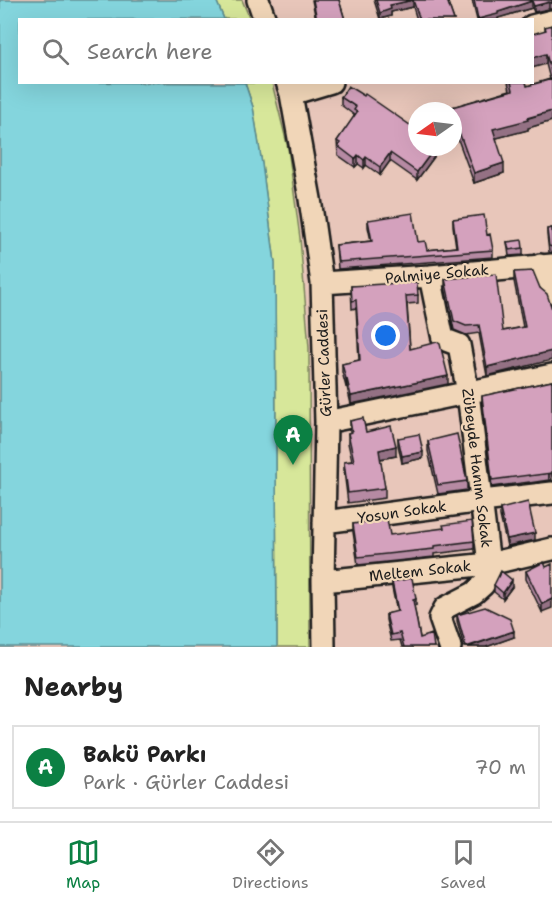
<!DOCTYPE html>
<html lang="en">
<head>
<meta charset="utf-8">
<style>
  body { margin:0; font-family:"Shantell Sans",sans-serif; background:#f2f2f2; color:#222 }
  .compass { position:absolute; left:408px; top:102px; width:54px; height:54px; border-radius:50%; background:#fff; box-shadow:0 6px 24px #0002; rotate:256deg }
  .you { position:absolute; left:386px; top:336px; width:21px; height:21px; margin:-15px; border:4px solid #fff; border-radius:50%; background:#1a73e8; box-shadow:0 0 0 9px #1a73e833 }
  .badge { display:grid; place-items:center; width:39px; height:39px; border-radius:50%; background:#0b8043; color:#fff; font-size:20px; font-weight:700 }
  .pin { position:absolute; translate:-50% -50px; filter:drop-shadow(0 2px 3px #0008) }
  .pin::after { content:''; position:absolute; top:32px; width:21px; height:18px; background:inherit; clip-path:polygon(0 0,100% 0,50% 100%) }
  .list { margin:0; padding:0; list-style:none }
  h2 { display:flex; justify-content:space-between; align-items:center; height:78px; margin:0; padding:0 24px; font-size:26px }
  h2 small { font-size:20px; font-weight:400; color:#767676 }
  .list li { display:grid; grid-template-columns:39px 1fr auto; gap:18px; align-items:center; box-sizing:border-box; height:84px; margin:0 12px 12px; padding:0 12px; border:2px solid #e0e0e0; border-radius:0px }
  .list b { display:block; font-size:22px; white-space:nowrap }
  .list p { margin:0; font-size:20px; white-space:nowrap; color:#767676 }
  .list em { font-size:20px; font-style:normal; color:#767676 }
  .icon { flex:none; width:33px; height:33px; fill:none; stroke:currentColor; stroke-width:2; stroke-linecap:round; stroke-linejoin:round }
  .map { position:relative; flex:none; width:552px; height:647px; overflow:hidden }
  .search { position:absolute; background:#fff; box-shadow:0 6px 24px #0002; left:18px; right:18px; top:18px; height:66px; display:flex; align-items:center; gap:15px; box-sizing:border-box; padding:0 21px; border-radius:0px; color:#767676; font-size:22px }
  .sheet { height:174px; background:#fff }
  nav { display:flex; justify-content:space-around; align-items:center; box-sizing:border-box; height:84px; border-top:2px solid #e0e0e0; background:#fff; font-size:16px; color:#767676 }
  nav a { display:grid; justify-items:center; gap:3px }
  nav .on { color:#0b8043 }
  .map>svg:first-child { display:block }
  .green { fill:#d7e79a; stroke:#7a825b; stroke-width:1.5 }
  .water { fill:#84d5dd; stroke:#5a8b90; stroke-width:1.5 }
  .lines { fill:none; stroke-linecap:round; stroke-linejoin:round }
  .minor-casing { stroke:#1c1c1c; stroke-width:26 }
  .minor { stroke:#f1d6b8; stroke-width:21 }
  .wall { fill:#b68aa3; stroke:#1c1c1c; stroke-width:1.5 }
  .shaded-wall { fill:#947184; stroke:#1c1c1c; stroke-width:1.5 }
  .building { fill:#d4a1bd; stroke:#1c1c1c; stroke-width:1.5 }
  .labels { text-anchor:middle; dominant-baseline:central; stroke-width:4.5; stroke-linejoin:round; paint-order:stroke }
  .street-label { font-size:15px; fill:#1c1c1c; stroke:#f1d6b8 }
</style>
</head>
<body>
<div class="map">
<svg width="552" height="647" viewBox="0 0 552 647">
  <rect width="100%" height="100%" fill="#e8c6ba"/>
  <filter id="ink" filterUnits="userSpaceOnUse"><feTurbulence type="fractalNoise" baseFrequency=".0167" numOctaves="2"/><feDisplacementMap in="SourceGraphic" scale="12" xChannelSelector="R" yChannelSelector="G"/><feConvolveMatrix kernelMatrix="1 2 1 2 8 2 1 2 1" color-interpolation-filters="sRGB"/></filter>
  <g filter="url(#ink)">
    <path class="green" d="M216,0H242L250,19H224Z
      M245,83H272L288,148L300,238L309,348L310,647H277L275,263L262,164L253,107Z"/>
    <path class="water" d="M0,0H216L224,19L20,20V82L245,83L253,107L262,164L275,263L277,647H0Z"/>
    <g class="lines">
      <g class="minor-casing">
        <path id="minor" d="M258,0L265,20
          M532,26L552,21
          M287,82L291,94L310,199L322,283L326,422L323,581L324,647
          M291,94L331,82
          M540,265L552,292
          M430,276L443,339L459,345L468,393L489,564V574L483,585L474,593L445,608L440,618L450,647
          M322,283L430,276L552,265
          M326,422L552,375
          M324,522L482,501L552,493
          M323,581L489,564L552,549"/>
      </g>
      <use href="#minor" class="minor"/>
    </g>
    <path class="wall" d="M312,0H339L345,20H316Z
      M374,0H447L454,20H417L413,7L391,12V16L380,19Z
      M472,0H552V9H549L534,12L532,8L498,18V20H477Z
      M552,25V121L528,128V130L496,138L504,173L474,183L459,142L453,119L452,107L510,90L508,82H526L527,86L550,79L546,64L545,27Z
      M341,97L434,157L417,180L390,161L380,175L366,165L364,168L358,164L355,167L338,155L337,141L354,117V115L341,105Z
      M453,219L487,235L493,250V257L338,269L336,245L371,241L368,227V220L418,242L427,250L456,247L453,226Z
      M552,228V253L549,252L547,235V229Z
      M507,242L523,248V255L509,256Z
      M514,272L540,288L552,309L487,376L479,333L466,335L454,330L445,287V279L503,331L523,327L514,281Z
      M351,286L418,295V303L407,304L410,349L448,384L351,404L347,387H346L342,372V364L359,360L356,308L352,309Z
      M552,381L549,480L529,483V482L492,487L482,403V396Z
      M350,421L396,456L380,459L385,488V498L348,503L344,471V462L352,461L348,443V433H350Z
      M398,438L423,458L402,463L398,445Z
      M428,441L467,481V490L438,494L428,451Z
      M500,509L535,540L507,546L500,516Z
      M353,524L390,535L474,541V549L434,554V557L358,565L353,532Z
      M546,567L542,612L526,579V571Z
      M392,582L416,605L414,606L420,638L434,647H402L400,640L391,641L386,620V614L397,612L392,588Z
      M494,585L512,587L503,599L494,592Z
      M457,615L514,637L486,647H464L457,621Z"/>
    <path class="shaded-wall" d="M413,0V7L391,12V16L380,19V13L390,5Z
      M532,1V8L498,18V20H478V19L498,12Z
      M549,2V9L534,12V6Z
      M546,54V64L532,68V58Z
      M552,111V121L528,128V130L493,139V129Z
      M434,149V157L417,180V172Z
      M390,153V161L380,175V167Z
      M358,155V164L355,167V159Z
      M366,157V165L364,168V160Z
      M504,163V173L474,183V173Z
      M552,351V360L487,376V367Z
      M448,376V384L351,404V396Z
      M346,379H347V387H346Z
      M396,446V456L379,459V450Z
      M423,452V458L402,463V456Z
      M552,473V480H549V474Z
      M535,533V540L507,546V539Z
      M512,580V587L503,599V593Z
      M416,599V605L413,606V600Z
      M552,599V608L542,612V604Z
      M514,631V637L486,647H468Z"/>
    <path class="building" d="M313,0H339L345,20H317Z
      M376,0H447L454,20H420L413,0L390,5L391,9L380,13Z
      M474,0H552V3L549,2L534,6L532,1L498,12V14L478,19Z
      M552,25V74L546,54L532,58V34L546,30L545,27Z
      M552,79V111L527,118L528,120L493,129L504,163L474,173L459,132L452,107L513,90L511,82H526L527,86Z
      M348,86L364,96L365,94L417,130V147H431L434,149L417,172L390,153L380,167L366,157L364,160L358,155L355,159L338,146L340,143L337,141L357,112L354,110L356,107L341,97Z
      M413,213L418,242L425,241L427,250L457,247L453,219L484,215L487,235L490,234L493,250L338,262L336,245L372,241L368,220Z
      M552,228V247L549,246L547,229Z
      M522,240L523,248L509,250L507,242Z
      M533,271L540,288L547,294L552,309V351L487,367L479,325L466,326L454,321L445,279L496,274L503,331L525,327L514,272Z
      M417,282L418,295L406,296L410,349L437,342L440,344L448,376L351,396L347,379H346L342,364L360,360L356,300L352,301L351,286Z
      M552,381V473L529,476V475L492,480L482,396Z
      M363,418L366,432L391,426L396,446L379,450L385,488L348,493L344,462L354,461L348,433L352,432L350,421Z
      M419,434L423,452L402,456L398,438Z
      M457,434L467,481L438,485L428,441Z
      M528,502L535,533L507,539L500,509Z
      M387,519L390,535L444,528L443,525L472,521L474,541L434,546V549L358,557L353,524Z
      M544,562L546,567L552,564V599L542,604L526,571Z
      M501,571L512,580L503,593L494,585Z
      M412,578L416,599L413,600L420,638L432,634L434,647H404L400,633L391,635L386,614L398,611L392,582Z
      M485,607L510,619L514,631L466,647L457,615Z"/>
  </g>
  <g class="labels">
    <g class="street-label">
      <text transform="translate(437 274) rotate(-5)">Palmiye Sokak</text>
      <text transform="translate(324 363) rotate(-92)">Gürler Caddesi</text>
      <text transform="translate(477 468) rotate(83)">Zübeyde Hanım Sokak</text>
      <text transform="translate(402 512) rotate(-8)">Yosun Sokak</text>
      <text transform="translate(420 571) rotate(-6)">Meltem Sokak</text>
    </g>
  </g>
</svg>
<svg class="compass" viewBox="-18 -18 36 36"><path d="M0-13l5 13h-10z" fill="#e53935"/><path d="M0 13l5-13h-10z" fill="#767676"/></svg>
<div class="you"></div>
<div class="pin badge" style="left:293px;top:465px">A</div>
<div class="search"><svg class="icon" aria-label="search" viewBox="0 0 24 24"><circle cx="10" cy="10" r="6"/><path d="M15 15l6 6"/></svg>Search here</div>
</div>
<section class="sheet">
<h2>Nearby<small></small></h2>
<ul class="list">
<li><span class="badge">A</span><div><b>Bakü Parkı</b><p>Park · Gürler Caddesi</p></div><em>70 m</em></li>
</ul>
</section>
<nav>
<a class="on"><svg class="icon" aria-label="map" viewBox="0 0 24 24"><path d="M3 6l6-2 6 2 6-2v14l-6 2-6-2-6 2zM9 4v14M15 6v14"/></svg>Map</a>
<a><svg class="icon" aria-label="directions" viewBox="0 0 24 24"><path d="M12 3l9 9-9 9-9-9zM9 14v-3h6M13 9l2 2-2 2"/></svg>Directions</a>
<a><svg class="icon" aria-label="saved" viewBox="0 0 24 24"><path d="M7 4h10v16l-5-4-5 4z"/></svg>Saved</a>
</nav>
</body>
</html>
